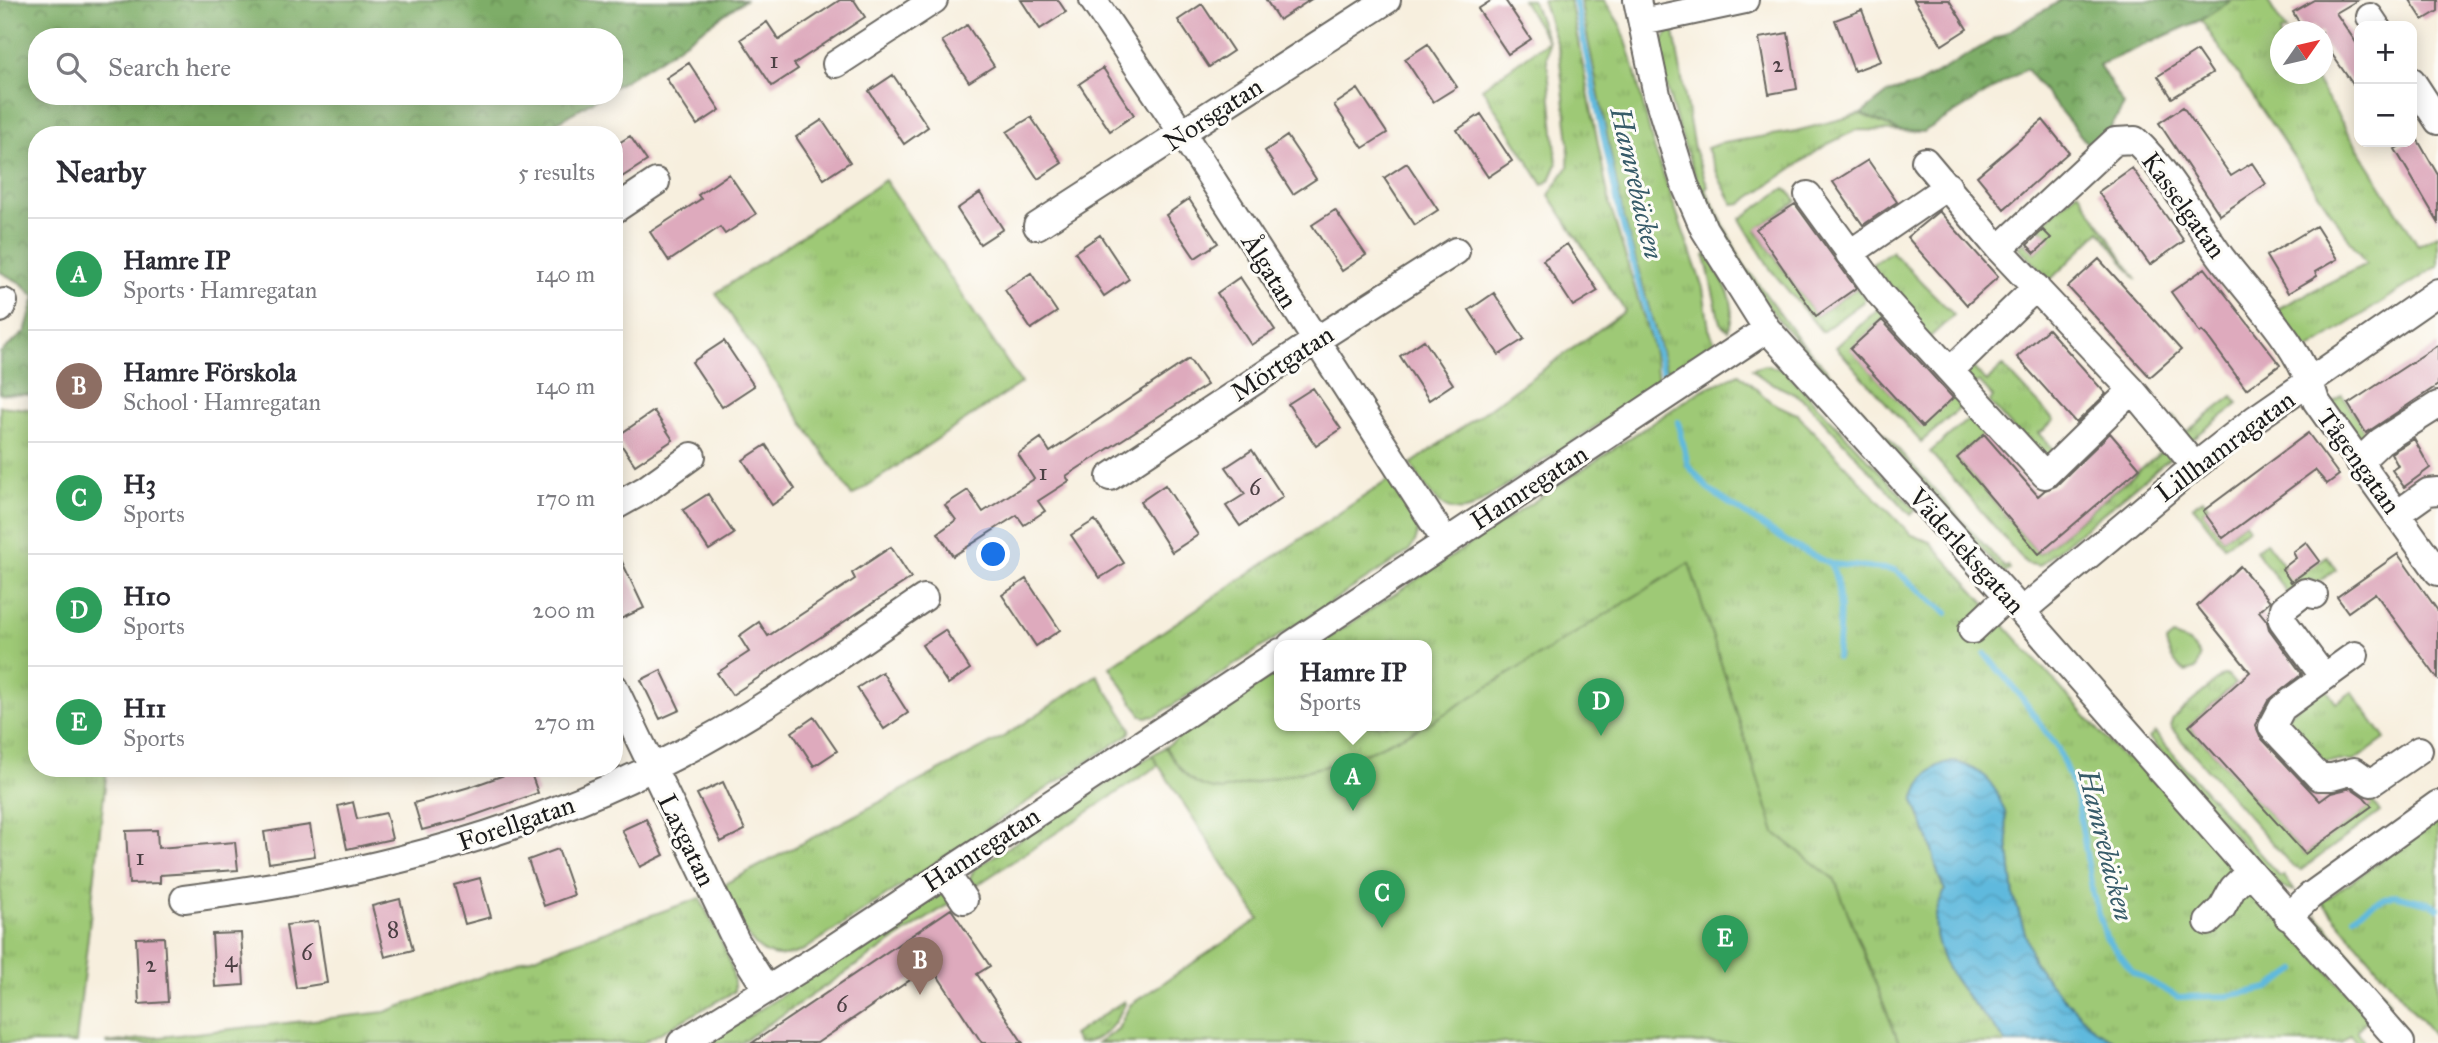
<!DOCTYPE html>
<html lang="en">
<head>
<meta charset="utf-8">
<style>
  body { margin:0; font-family:"IM FELL Great Primer",serif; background:#f2f2f3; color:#2b2b33 }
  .controls { position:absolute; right:21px; top:21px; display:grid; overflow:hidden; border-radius:14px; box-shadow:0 4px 18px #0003 }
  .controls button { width:63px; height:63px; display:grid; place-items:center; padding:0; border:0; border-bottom:2px solid #e1e1e2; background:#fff; color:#2b2b33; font:35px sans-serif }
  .compass { position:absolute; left:2270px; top:21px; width:63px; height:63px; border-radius:50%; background:#fff; box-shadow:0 4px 18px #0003; rotate:56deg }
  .you { position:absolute; left:994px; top:555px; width:24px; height:24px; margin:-18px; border:5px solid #fff; border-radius:50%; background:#1a73e8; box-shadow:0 0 0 10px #1a73e833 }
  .badge { display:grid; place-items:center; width:46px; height:46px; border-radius:50%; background:#1a73e8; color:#fff; font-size:23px; font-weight:700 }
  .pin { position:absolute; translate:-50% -58px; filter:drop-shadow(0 2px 4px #0008) }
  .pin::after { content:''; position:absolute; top:37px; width:24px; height:21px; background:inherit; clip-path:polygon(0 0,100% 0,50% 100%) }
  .popup { position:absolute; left:1274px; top:640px; width:158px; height:91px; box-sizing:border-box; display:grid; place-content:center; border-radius:14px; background:#fff; filter:drop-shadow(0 2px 5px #0005); font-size:23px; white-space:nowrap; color:#7c7c81 }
  .popup b { font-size:26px; color:#2b2b33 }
  .popup::after { content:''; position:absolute; left:50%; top:100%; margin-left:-14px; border:14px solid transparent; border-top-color:#fff }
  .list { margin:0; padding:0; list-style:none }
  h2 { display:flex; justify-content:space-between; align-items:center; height:91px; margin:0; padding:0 28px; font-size:30px }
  h2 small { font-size:23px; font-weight:400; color:#7c7c81 }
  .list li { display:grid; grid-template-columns:46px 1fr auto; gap:21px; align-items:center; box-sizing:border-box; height:112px; padding:0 28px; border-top:2px solid #e1e1e2 }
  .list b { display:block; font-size:26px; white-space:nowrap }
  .list p { margin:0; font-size:23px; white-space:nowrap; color:#7c7c81 }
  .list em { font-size:23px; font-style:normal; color:#7c7c81 }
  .icon { flex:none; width:38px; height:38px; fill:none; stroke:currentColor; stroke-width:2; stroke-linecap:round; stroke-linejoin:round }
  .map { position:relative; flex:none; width:2438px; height:1043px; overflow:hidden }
  .search { position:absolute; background:#fff; box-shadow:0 4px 18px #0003; left:28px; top:28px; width:595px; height:77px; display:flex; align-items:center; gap:18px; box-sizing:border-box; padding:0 24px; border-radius:28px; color:#7c7c81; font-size:26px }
  .panel { position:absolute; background:#fff; box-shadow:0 4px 18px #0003; left:28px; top:126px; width:595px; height:651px; border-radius:28px }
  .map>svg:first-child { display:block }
  .grass { fill:url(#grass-tufts); stroke:#5d7249; stroke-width:2 }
  .forest { fill:url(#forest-crowns); stroke:#4d6442; stroke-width:2 }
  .pitch { fill:#9ec976; stroke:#5d7249; stroke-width:2 }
  .water { fill:url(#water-waves); stroke:#3e6a7c; stroke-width:2 }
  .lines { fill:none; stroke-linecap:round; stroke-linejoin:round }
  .stream { stroke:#5fb9dd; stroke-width:6 }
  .building { fill:#deaabd }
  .minor-casing { stroke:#696660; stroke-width:30 }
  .minor { stroke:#fff; stroke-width:26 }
  .labels { text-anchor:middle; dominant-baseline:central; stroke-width:6; stroke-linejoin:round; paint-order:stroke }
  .number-label { font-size:23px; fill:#4c4044 }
  .street-label { font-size:26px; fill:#1c1c1c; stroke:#fdfcf7 }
  .water-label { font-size:28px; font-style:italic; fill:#375b69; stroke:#fdfcf7 }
</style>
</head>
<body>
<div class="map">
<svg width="2438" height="1043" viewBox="0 0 2438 1043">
  <defs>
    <pattern id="grass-tufts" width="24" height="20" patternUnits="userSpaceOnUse" patternTransform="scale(1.75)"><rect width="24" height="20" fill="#9ec976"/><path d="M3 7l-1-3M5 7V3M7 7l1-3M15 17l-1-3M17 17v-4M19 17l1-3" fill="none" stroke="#88ac66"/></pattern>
    <pattern id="forest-crowns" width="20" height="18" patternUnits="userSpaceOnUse" patternTransform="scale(1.75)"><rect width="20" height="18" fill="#7ead67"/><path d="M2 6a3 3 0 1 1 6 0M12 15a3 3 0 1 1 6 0" fill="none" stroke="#668c54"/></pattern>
    <pattern id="water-waves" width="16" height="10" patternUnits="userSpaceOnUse" patternTransform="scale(1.75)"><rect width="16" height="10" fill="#5fb9dd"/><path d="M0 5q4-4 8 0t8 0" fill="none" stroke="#529ebd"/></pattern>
  </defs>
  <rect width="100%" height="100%" fill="#fdfcf7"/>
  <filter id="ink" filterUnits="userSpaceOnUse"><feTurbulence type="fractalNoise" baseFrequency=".0143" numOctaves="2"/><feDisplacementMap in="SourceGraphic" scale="14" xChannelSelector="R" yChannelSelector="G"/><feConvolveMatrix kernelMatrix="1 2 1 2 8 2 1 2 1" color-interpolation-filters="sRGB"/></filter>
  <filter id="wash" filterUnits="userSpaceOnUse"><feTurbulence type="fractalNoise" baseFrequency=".00686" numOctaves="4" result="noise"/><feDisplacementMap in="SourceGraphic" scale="28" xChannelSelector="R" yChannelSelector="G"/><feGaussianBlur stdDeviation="1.57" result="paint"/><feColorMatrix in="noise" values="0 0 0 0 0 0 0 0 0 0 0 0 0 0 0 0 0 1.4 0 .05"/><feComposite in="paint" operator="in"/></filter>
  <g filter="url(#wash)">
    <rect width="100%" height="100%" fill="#f7efde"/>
    <path class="grass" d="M1522,0H1532L1548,41L1547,58L1557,164L1550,180L1543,185L1482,88L1548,41Z
      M1542,0H1570L1610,205L1653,349L1658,379L1649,391L1472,508C1440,520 1426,487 1411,464L1625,311L1549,195L1568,167L1569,143L1559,51Z
      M1580,0H1604L1621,26L1631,56L1653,145L1703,288L1709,329L1715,343L1705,352L1674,371L1666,369L1622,210Z
      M2232,0H2267L2286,31L2280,32V74H2312L2418,245L2438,235V266L2306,351L2277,309L2366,264L2201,20Z
      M1673,26L1694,149L1708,187L1705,188L1742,262L1797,337L2005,568L2008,566L2010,569L2004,574L1781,323C1761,296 1739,269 1722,239C1705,207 1655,75 1662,44C1663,37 1669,31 1673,26Z
      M1861,114L1900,131L1856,130L1826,145L1742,203L1733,204L1720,180L1707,148L1718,144L1796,131Z
      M885,180L1021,383L852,496L716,293Z
      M1785,188L1797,201L1756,230L1816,316L1857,288L1864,297V301L1822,332L1771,270L1740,219Z
      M2078,191L2137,280L2100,231L2050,280L2018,247L2024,242L2035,253L2050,238L2039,227Z
      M1891,251L1954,315L1929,338L1899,295L1870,266Z
      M1707,254C1721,279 1741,301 1728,330L1720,323L1705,256Z
      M1879,308L1886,316L1851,349L1921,426L1958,393L1963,403L1958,410L1921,442L1836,347Z
      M1969,363L1986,382L2003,366L2054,420L2043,431L2038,433L2059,456L2048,467L1989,402L1993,397L1979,382L1974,386L1963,374Z
      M1765,365L1784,370L1916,510L1911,515L1806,402C1790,388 1766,385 1752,369Z
      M1739,374L1771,402L1797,414L1910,534L1930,542L2124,759L2133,752L2369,1018L2357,1030L2364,1041L2358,1043L2351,1035L2341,1043H2119L2095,1030L2052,986L2034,962L2014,897L2005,812L1914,800L1930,842L1939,877L1945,890C1942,898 1937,907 1936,916C1930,967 1978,1007 2007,1043H1629L1377,759L1335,764L1222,790C1190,788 1182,771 1165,747L1279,671L1280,725H1426V645H1318L1702,390Z
      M2342,395L2366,432L2386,420L2389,426L2361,443L2332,402Z
      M2233,396L2238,404L2187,443L2172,424L2174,417L2186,432Z
      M0,406L37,410V768H107L76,1043H0Z
      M1975,413L1989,430L1957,458L2039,554L2167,447L2171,457L2039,566L2026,563L1930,452Z
      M1393,477L1419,524L1416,540L1408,552L1156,716L1146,717L1141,715L1110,667Z
      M2203,499L2209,506L2203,511L2223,538L2245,522L2249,528L2224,546L2193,506Z
      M2266,542L2285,567L2291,581L2327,556L2336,570L2318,582L2311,579L2291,594L2287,593L2256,551Z
      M2173,636C2184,639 2195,646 2200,657L2196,669L2186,672C2176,667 2168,653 2166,642Z
      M1097,675L1128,723L1131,729L1129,734L806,949C754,976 741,922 723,885L1003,737Z
      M2223,675H2227L2235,684L2189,726L2305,854L2371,806L2349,779L2360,783L2380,812L2301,870L2293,867L2172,729L2171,723L2173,718Z
      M2323,684L2336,703L2352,692L2385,739L2354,761H2307L2278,725Z
      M2155,733L2280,877L2283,875L2295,891L2280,887L2149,738Z
      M1152,755L1159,765L974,887L969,880L974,869Z
      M2438,820V1040L2322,902Z
      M937,895H948L953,901L740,1043H708Z
      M700,898C712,925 737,963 734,992L642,1043H106L385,1012L569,944Z
      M2317,915L2390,1002L2385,1007L2317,925Z
      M1124,1001L1125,1004C1115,1024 1103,1043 1078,1043L1073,1035Z"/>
    <path class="forest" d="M0,0H745L660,59L614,87V37H37V96H600L537,135H37V395L0,394V353L25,332L35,297L21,283L0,272Z
      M2062,0H2232L2201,20L2099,65L2124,105L2110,129L2090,147L2026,69L1923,132L1900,131L1861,114L1888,93L1916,85Z"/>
    <path class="pitch" d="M1689,563L1775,833L1835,880L1899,1043H1098L1118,1029L1130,1005L1259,919L1152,755L1165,747C1181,771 1190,788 1222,790L1335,764L1375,749L1426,725Z"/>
    <path class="water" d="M1953,761L1973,768L1986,777L1996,791L2005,812L2014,897L2034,962L2052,986L2095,1030L2119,1043H2007C1978,1007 1930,967 1936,916C1937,907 1942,898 1945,890L1939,877L1930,842L1914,800C1921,779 1930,765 1953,761Z"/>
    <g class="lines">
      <path class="stream" d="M1575,0L1620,215L1663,373
        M1678,422L1688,465L1709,490L1792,545L1831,564L1895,570L1947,613
        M1831,564C1844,594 1839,626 1837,658
        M1985,654L2020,695L2058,749L2077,797L2093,895L2106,937L2133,972L2178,997L2228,996L2269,988L2296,970
        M2354,916L2374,903L2395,895L2432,904L2438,908"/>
    </g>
    <g id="blocks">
      <path class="building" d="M840,0H854L865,17L794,64L798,69L772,86L741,39L767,22L779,40Z
        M1021,0H1058L1066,12L1040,29Z
        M1266,0H1310L1279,20Z
        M1492,0H1505L1531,39L1508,54L1478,9Z
        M1914,0H1949L1967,29L1942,45Z
        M2314,0H2358L2336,13L2359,47V93L2322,40V32H2317L2313,26L2304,31L2293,12Z
        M2410,0H2438V11L2423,20Z
        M1202,4L1233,51L1209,67L1178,20Z
        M1862,10L1881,61L1854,71L1835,20Z
        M967,25L994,66L969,82L942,41Z
        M1788,33L1797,89L1769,94L1759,38Z
        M1428,44L1457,87L1433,102L1405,59Z
        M2197,51L2212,73L2172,98L2158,76Z
        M689,63L720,110L697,125L666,78Z
        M1103,68L1134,115L1110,131L1079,84Z
        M893,75L928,127L904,144L869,91Z
        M1358,89L1387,133L1363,148L1334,105Z
        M2183,107L2231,176L2252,163L2266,184L2220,215L2159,123Z
        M1481,114L1512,161L1488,177L1457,130Z
        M1031,117L1062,163L1038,179L1007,132Z
        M822,120L850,162L824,179L796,137Z
        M2043,120L2069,152L2004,209L1977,176Z
        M630,136L647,161L614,182V146Z
        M1287,136L1316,179L1293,194L1265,151Z
        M2416,137L2438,175V222L2395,149Z
        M1868,160L1897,202L1863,225L1833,182Z
        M1407,163L1438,210L1415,225L1384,178Z
        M2132,168L2184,241L2150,265L2098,192Z
        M729,174L756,214L725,234L720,227L669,261L650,232L701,199L698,195Z
        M980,193L1003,229L980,244L957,209Z
        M1189,199L1218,243L1195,258L1166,215Z
        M1795,204L1856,288L1816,316L1756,229Z
        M1335,210L1366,255L1342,271L1312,225Z
        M1939,211L1998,277L1967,305L1907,237Z
        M2316,226L2337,259L2315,272L2317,276L2288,293L2266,256Z
        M2043,230L2051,238L2035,253L2027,245Z
        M1100,235L1129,279L1104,296L1075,252Z
        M1567,244L1598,291L1573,306L1543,260Z
        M2099,259L2181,350L2150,377L2068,287Z
        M2205,268L2280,365L2246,389L2207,336L2202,331L2200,333L2171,292Z
        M1031,273L1057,312L1031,329L1005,290Z
        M1240,277L1275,330L1251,345L1217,293Z
        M1494,293L1524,339L1499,355L1469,310Z
        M1882,320L1953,398L1922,427L1850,349Z
        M2048,329L2106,394L2076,423L2017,357Z
        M1424,340L1453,384L1429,400L1400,356Z
        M724,341L754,386L722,407L692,362Z
        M2438,345V385L2366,433L2348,404Z
        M1189,359L1207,385L1066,476L1069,481L1038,501L1045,511L1024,525L1017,515L953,556L938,533L956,520L945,505L968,490L983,512L1034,479L1018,454L1041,438L1050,452Z
        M1313,388L1341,429L1316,446L1288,404Z
        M654,411L673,440L635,465L616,437Z
        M2110,433L2140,468L2039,554L1957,458L1984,434L2038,496L2045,490L2056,486Z
        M2308,433L2339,475L2327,484L2315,470L2223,538L2203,511Z
        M2414,439L2430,468L2404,487L2392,470L2398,466L2391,453Z
        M766,445L795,489L772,505L743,460Z
        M1252,450L1283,497L1240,526L1226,506L1245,494L1226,467Z
        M1165,485L1198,535L1172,552L1140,502Z
        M708,494L734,534L709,550L683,510Z
        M1095,520L1124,563L1100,578L1071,535Z
        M2306,542L2320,561L2291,582L2282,569L2296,558L2293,552Z
        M614,545L644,608L614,622Z
        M891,547L911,578L732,695L717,673L749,652L739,636L759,622L768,636L855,579L852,573Z
        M2398,554L2438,611V679L2375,593L2348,612L2337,597Z
        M2240,566L2270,601L2259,611L2267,621L2269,629L2302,674L2268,701L2255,725L2260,737L2320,801L2331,793L2351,788L2364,797L2372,806L2305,854L2189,726L2250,672L2197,606Z
        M1026,579L1060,630L1036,646L1002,595Z
        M945,630L970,669L948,684L922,645Z
        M661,670L680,710L660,719L641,680Z
        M882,672L908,713L884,729L857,688Z
        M814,717L837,751L814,766L792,732Z
        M524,768H529L538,793L464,819L422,830L414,803L473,786Z
        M723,782L745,830L721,842L697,794Z
        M353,802L357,819L386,813L392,839L347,849L338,806Z
        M646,819L664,855L640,867L622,830Z
        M310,825L315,856L269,863L264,832Z
        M157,830L158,848L235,842L238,870L160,875V883L129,884L126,831Z
        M558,849L574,895L544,906L528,860Z
        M480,878L491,917L465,924L454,885Z
        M400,899L413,950L385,957L372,906Z
        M951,909L990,966L977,974L1023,1043H982L931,966L817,1043H752Z
        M318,921L327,983L296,988L286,925Z
        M241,933L244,985L215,987L212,934Z
        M164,937L168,1002L139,1004L136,938Z"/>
    </g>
  </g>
  <g filter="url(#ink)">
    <use href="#blocks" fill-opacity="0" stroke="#696660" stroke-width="2"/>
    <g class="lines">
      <g class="minor-casing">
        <path id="minor" d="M1093,0L1183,134L1446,542
          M1637,0L1657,95L1685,185L1704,229L1767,329L2008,596L2401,1043
          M2370,17L2376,26
          M1642,22L1745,0
          M836,64L934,0
          M2412,81L2438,121
          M1925,161L1999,249L2132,390L2195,466
          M1808,195L1880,294L2045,475L2132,390
          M614,210L656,182
          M1037,226L1387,0
          M1999,249L2115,141L2135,140C2170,173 2193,218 2221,257C2255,302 2301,345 2316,401L2438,572
          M1849,254L1948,186
          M0,309L4,302
          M1951,370L2036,287
          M2360,461L2381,441L2438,405
          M1110,477L1315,341L1456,251
          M614,507L646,489L692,456
          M2397,514L2428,492L2438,491
          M2314,595L2305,592L2284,608L2282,620L2324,677
          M2022,611L2195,466L2255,419L2438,292
          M1972,630L2008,596
          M1291,645L1767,329
          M2355,655L2282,708L2272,727L2319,777H2332L2354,771L2371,783L2419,750
          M614,687L736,941L767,990
          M946,873L964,900
          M184,899C367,876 539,832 702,742C779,700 851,647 924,598
          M2288,917L2310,896L2438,804
          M2208,922L2222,908L2233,888L2249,872
          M681,1043L818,958L1280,652"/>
      </g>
      <use href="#minor" class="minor"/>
    </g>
  </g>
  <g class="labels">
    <g class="number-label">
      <text x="774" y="60">1</text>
      <text x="1778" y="64">2</text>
      <text x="1043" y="472">1</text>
      <text x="1255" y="487">6</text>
      <text x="140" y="857">1</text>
      <text x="393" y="929">8</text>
      <text x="307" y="952">6</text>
      <text x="231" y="959">4</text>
      <text x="151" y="964">2</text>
      <text x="842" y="1004">6</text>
    </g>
    <g class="street-label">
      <text transform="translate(1213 114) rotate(-33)">Norsgatan</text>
      <text transform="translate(2184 205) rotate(54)">Kasselgatan</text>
      <text transform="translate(1270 271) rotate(58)">Ålgatan</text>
      <text transform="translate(1282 363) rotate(-33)">Mörtgatan</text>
      <text transform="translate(2225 446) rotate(-37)">Lillhamragatan</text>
      <text transform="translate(2359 461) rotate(54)">Tågengatan</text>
      <text transform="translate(1529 487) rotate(-33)">Hamregatan</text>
      <text transform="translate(1967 551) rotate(48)">Väderleksgatan</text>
      <text transform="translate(516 823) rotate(-19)">Forellgatan</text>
      <text transform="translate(687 840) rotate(64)">Laxgatan</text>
      <text transform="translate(981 849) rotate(-33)">Hamregatan</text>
    </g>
    <g class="water-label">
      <text transform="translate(1637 183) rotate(77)">Hamrebäcken</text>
      <text transform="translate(2106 845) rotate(76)">Hamrebäcken</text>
    </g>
  </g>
</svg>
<div class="controls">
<button>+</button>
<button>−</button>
</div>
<svg class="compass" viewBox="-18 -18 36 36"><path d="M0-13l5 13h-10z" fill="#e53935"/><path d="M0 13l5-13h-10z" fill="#7c7c81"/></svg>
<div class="you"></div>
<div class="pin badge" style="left:1353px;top:811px;background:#2e9e5b">A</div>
<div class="popup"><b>Hamre IP</b>Sports</div>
<div class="pin badge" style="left:920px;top:995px;background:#8d6e63">B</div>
<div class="pin badge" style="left:1382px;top:928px;background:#2e9e5b">C</div>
<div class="pin badge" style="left:1601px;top:736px;background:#2e9e5b">D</div>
<div class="pin badge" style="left:1725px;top:973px;background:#2e9e5b">E</div>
<div class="search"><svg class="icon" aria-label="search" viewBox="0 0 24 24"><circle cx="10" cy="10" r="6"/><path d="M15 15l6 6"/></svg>Search here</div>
<section class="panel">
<h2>Nearby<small>5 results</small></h2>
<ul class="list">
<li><span class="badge" style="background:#2e9e5b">A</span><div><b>Hamre IP</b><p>Sports · Hamregatan</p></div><em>140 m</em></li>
<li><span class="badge" style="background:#8d6e63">B</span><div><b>Hamre Förskola</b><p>School · Hamregatan</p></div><em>140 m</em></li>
<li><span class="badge" style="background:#2e9e5b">C</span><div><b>H3</b><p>Sports</p></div><em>170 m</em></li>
<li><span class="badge" style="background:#2e9e5b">D</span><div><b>H10</b><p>Sports</p></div><em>200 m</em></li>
<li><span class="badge" style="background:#2e9e5b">E</span><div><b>H11</b><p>Sports</p></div><em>270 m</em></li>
</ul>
</section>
</div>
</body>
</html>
